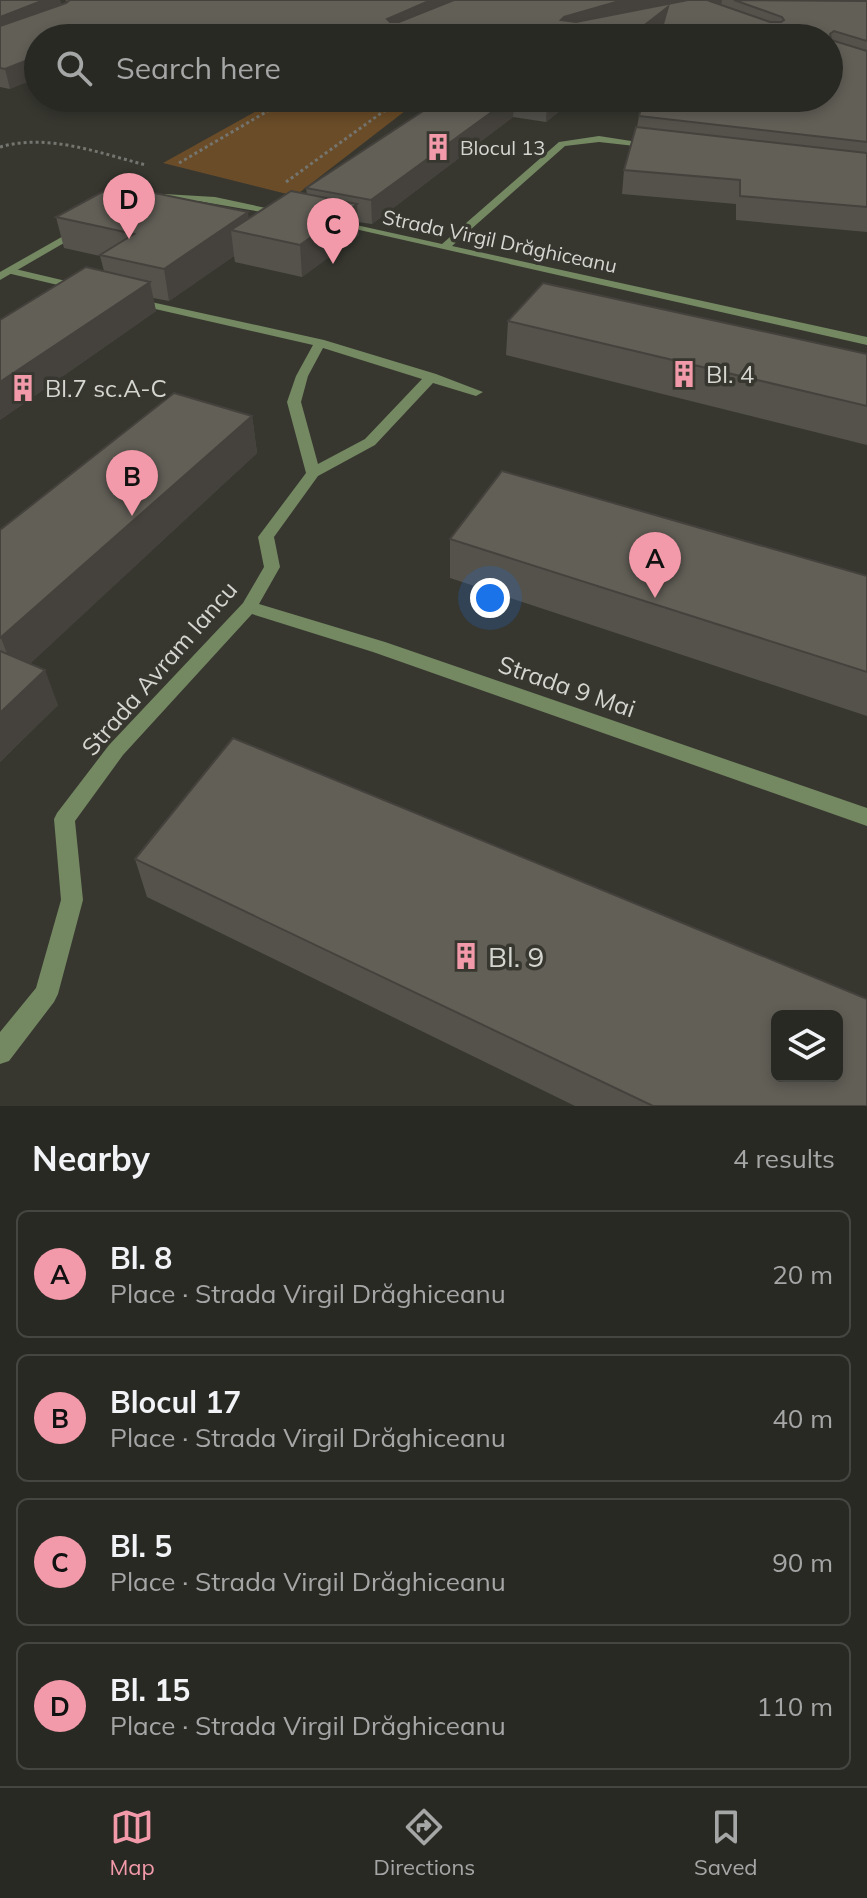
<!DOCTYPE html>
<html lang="en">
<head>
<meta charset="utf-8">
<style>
  body { margin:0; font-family:Mulish,sans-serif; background:#353531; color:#f1f3f6 }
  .controls { position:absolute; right:24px; bottom:24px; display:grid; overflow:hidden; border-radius:12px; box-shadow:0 4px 12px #0003 }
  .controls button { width:72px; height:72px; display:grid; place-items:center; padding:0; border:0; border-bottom:2px solid #454541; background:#292924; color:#f1f3f6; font:40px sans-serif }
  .you { position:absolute; left:490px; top:598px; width:28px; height:28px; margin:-20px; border:6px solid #fff; border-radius:50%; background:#1a73e8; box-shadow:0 0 0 12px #1a73e833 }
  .badge { display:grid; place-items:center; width:52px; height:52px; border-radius:50%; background:#f39aaa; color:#111; font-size:26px; font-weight:700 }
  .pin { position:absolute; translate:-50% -66px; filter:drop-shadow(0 2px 4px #0008) }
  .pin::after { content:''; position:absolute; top:42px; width:28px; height:24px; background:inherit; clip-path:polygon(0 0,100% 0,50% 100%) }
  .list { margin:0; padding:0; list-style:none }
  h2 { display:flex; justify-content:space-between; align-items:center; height:104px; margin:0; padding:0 32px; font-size:34px }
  h2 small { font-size:26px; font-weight:400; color:#a5a6a6 }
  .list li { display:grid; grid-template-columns:52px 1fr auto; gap:24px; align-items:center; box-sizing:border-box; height:128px; margin:0 16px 16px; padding:0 16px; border:2px solid #454541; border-radius:12px }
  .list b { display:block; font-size:30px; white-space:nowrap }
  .list p { margin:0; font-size:26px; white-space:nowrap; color:#a5a6a6 }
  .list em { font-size:26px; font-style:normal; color:#a5a6a6 }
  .icon { flex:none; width:44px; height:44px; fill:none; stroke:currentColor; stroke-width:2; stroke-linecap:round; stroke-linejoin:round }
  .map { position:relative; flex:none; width:867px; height:1106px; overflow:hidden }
  .search { position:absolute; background:#292924; box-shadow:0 4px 12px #0003; left:24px; right:24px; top:24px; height:88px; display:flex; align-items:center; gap:20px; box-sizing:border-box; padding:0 28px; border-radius:44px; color:#a5a6a6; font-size:30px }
  .sheet { height:680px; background:#292924 }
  nav { display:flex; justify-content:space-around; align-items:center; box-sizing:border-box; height:112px; border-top:2px solid #454541; background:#292924; font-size:22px; color:#a5a6a6 }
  nav a { display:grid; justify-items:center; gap:4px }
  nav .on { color:#f39aaa }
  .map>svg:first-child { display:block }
  .green { fill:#6a4c28 }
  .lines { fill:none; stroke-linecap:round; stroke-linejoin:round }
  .path { stroke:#75756f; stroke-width:3; stroke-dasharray:3 3; stroke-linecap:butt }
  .service { fill:#748862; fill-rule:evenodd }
  .minor { fill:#748862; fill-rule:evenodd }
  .wall { fill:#54524b }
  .shaded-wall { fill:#45423d }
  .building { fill:#625f57; stroke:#45423d; stroke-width:2; fill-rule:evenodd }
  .labels { text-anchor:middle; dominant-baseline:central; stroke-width:7; stroke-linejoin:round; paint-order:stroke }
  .far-poi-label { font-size:20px; fill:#d6d6d1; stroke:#373730; text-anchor:start }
  .far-street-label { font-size:20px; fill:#d6d6d1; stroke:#373730 }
  .poi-label { font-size:24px; fill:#d6d6d1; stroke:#373730; text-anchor:start }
  .street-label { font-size:24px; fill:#d6d6d1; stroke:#373730 }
  .near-poi-label { font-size:28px; fill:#d6d6d1; stroke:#373730; text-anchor:start }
</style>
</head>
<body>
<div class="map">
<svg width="867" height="1106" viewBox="0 0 867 1106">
  <rect width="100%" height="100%" fill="#373730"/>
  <path class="green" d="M280,98H326L405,111L295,196L163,163Z"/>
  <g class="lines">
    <path class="path" d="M305,98L383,110
      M0,147C48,133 99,153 146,165
      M179,163L290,98
      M286,182L384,111L416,104"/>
    <path class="service" d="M11,268L83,285L85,287L79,290L7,273V269Z
      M133,298L324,340L436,374L483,392L476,396L433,383L375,445L318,476L274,537L280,567L259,604L385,642L867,808V826L373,652L252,614L123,755L75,821L83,900L58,994L54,1002L9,1061L0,1064V1032L36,988L61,900L54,819L57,813L109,745L243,603L264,567L258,537L306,473L287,402L296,376L313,345L129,303L127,301ZM323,348L422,379L365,439L318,464L301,402L308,376Z"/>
    <path class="minor" d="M599,136L657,145L653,148L599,142L565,146L452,246L867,337V345L333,224L338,221L442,244L559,142Z
      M164,194L215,197L289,213L284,216L198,201L146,202L141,199Z
      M74,230L83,232L0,280V272Z"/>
  </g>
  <path class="wall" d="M0,0H60L61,5L68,2L65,0H682V1H685L683,0H867V232L736,220V204L622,194L624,170L637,127L639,116L662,27L38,38L10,89L0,87Z
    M175,98H234L219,106Z
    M369,98H576L546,122L513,117L372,224L358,222L359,235L302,277L235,262L234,256L169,301L153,298L156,311L0,420V320L104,271L100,256L64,248L56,217L249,218L307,194L306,188L428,108Z
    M508,321L867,354V445L506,355Z
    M252,416L257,453L30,663L58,705L0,762V530Z
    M450,539L867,576V716L450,578Z
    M135,859L867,1106H575L147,897Z"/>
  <path class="shaded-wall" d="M44,0H60L62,12L0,37V17Z
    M431,0H472L387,37V19Z
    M630,0H682L680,9L665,25L649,38L562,35L561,20L564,17L616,2Z
    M704,0H722L721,6Z
    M38,56V78L10,89L5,69Z
    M218,98H234L219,106Z
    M511,98H514L513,117L372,224L371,200Z
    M551,98H576L546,122L547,101Z
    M357,204L359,235L302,277L300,245Z
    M248,212L251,235L231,230L234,256L169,301L164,269Z
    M150,282L156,311L0,420V382Z
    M252,416L257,453L16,677L1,638Z
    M45,670L58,705L0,762V713Z"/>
  <path class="building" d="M0,0H44L0,17Z
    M70,0H431L387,19L390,22H399L454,0H630L616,2L564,17L561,20L576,22L688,0H707L770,22H781L784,20L782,17L734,0L867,1V41L834,31L830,34L831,40L867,51V142L639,116L644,98H829V38H659L668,7L628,38H38V56L5,69L0,68V26L66,3Z
    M443,98H511L371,200L306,188Z
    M527,98H551L547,101Z
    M636,127L867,153V207L740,196V180L624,170Z
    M115,185L248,212L164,269L100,255L134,234L56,217Z
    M291,191L357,204L300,245L231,230Z
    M86,267L150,282L0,382V320Z
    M543,283L867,354V406L508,321Z
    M174,393L252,416L0,638V530Z
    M502,471L867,576V672L450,539Z
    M0,651L45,670L0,713Z
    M233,738L867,999V1106H653L135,859ZM777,1016H837V1076H777Z"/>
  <defs>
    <g id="building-bare" transform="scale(2.16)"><path d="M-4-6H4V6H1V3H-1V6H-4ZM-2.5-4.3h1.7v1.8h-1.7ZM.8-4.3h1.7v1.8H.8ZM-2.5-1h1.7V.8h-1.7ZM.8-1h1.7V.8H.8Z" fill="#f39aaa" stroke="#373730" stroke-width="2.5" paint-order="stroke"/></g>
  </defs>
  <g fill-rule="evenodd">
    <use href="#building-bare" x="438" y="147"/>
    <use href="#building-bare" x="684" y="374"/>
    <use href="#building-bare" x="23" y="388"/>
    <use href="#building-bare" x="466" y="956"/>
  </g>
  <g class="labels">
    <g class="far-poi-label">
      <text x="460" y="147">Blocul 13</text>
    </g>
    <g class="far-street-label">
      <text transform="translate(500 241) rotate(12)">Strada Virgil Drăghiceanu</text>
    </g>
    <g class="poi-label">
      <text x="706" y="374">Bl. 4</text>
      <text x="45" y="388">Bl.7 sc.A-C</text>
    </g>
    <g class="street-label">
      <text transform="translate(159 668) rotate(-49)">Strada Avram Iancu</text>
      <text transform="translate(567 686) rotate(19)">Strada 9 Mai</text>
    </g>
    <g class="near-poi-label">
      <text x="488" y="956">Bl. 9</text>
    </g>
  </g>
</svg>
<div class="controls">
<button><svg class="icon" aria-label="layers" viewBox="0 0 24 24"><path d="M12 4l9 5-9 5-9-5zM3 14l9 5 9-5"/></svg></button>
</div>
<div class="you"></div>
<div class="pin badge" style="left:655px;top:598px">A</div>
<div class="pin badge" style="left:132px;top:516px">B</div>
<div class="pin badge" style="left:333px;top:264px">C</div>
<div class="pin badge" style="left:129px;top:239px">D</div>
<div class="search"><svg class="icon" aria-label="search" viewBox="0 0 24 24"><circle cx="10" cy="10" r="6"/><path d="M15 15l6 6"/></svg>Search here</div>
</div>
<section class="sheet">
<h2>Nearby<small>4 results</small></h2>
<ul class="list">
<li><span class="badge">A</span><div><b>Bl. 8</b><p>Place · Strada Virgil Drăghiceanu</p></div><em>20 m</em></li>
<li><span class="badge">B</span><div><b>Blocul 17</b><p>Place · Strada Virgil Drăghiceanu</p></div><em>40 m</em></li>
<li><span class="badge">C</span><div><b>Bl. 5</b><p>Place · Strada Virgil Drăghiceanu</p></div><em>90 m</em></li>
<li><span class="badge">D</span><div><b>Bl. 15</b><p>Place · Strada Virgil Drăghiceanu</p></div><em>110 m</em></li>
</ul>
</section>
<nav>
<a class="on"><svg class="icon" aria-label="map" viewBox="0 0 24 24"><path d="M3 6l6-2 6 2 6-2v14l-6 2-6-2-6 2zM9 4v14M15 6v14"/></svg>Map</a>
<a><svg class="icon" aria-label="directions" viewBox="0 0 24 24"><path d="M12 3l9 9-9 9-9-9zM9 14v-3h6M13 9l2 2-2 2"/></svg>Directions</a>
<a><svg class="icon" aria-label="saved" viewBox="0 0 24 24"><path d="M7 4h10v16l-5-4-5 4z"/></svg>Saved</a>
</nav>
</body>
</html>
